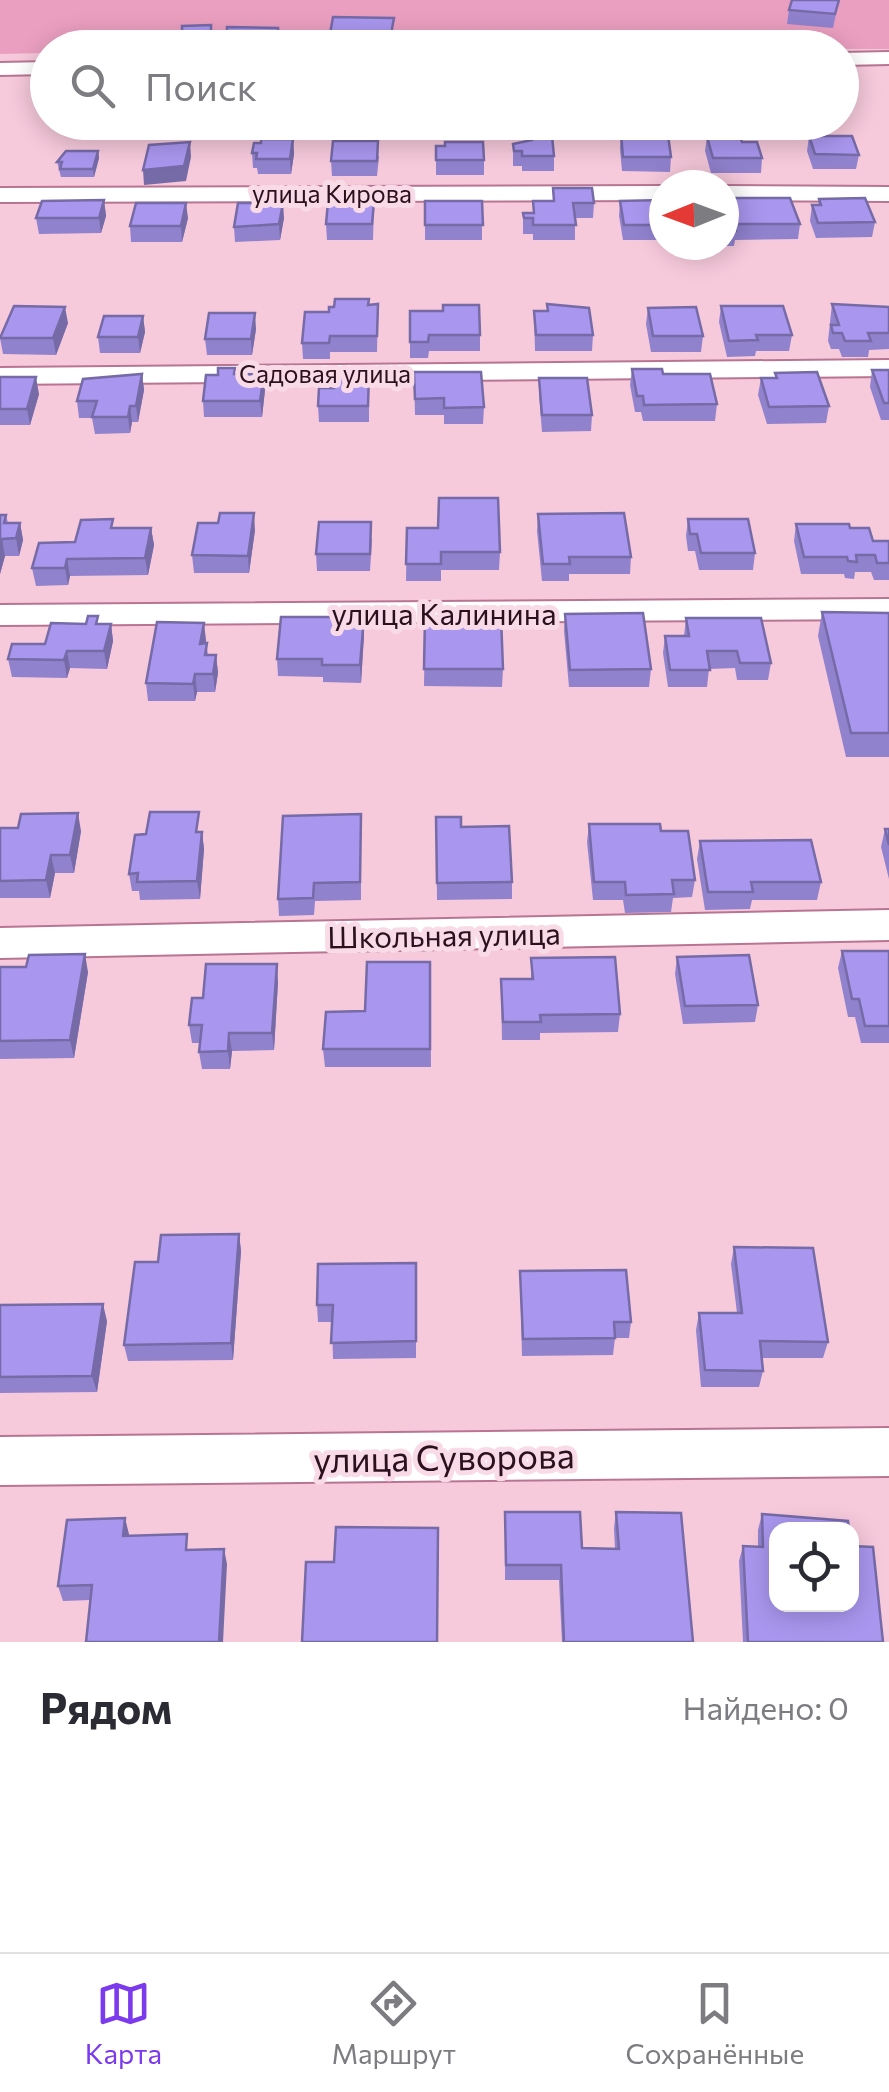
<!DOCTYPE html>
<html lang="ru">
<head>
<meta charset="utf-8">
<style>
  body { margin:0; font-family:Commissioner,sans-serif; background:#f2f2f3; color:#2b2b33 }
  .controls { position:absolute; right:30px; bottom:30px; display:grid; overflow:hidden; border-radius:20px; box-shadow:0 5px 25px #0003 }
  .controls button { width:90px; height:90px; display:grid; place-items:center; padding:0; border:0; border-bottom:2px solid #e1e1e2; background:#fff; color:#2b2b33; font:50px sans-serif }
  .compass { position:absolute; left:649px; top:170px; width:90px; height:90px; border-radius:50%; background:#fff; box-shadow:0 5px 25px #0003; rotate:269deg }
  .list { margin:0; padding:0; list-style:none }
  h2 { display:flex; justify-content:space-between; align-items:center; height:130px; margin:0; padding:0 40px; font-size:42px }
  h2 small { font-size:32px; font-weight:400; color:#7c7c81 }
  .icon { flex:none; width:55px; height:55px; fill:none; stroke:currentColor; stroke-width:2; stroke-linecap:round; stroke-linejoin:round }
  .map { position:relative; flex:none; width:889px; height:1642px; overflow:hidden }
  .search { position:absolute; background:#fff; box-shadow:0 5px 25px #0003; left:30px; right:30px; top:30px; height:110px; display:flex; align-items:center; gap:25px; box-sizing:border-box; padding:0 35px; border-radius:55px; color:#7c7c81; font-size:38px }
  .sheet { height:310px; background:#fff }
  nav { display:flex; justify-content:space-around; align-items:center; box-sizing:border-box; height:140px; border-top:2px solid #e1e1e2; background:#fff; font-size:28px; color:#7c7c81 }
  nav a { display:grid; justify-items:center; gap:5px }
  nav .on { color:#7c3aed }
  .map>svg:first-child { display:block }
  .green { fill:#eb9fc0 }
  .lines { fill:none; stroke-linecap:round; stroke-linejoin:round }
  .street-casing { stroke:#b87592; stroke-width:4 }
  .street { fill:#fff; fill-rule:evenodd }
  .wall { fill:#9182ce }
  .shaded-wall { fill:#766aa7 }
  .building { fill:#a997ef; stroke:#766aa7; stroke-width:2.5 }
  .labels { text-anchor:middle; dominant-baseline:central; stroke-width:10; stroke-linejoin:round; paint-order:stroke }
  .far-street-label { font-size:25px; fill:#2b111d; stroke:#f9dbe7 }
  .street-label { font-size:30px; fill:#2b111d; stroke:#f9dbe7 }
  .near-street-label { font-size:35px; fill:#2b111d; stroke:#f9dbe7 }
</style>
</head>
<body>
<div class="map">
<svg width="889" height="1642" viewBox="0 0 889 1642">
  <rect width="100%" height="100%" fill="#f6c9db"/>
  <path class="green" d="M0,0H889V49L48,48L47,53L0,54Z"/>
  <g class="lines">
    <g class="street-casing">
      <path id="street" d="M889,52V64L842,65V53Z
        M48,62V74L0,75V63Z
        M664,186V200L0,202V188Z
        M724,186L889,187V201L724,200Z
        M889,360V376L0,384V368Z
        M889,599V619L0,625V605Z
        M889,910V940L0,958V928Z
        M889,1428V1476L0,1485V1437Z"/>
    </g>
    <use href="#street" class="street"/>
  </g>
  <path class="wall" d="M839,0L833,28L787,24L789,10Z
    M211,25L212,44L182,45V26Z
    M227,27L278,28L280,44L228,47Z
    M394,31L392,48L330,47V34Z
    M621,134L671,157L670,172L622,171L620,149Z
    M809,136L859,155L856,169H813L807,151Z
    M707,137L742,142L762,158L761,173H711L705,151Z
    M293,139L294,154L291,174H258L257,168H253L252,153Z
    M513,144L554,156V171H522V166H513Z
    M436,146L484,160V175H436Z
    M98,151L99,158L94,177H61L57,162Z
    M379,156L377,176H332L331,161Z
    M553,188L594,203L593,218H575V240H533V234H523V213H533V201H553Z
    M724,190L726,198L800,224L798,239L735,240L734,246H708V245H724Z
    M819,199L875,222L872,237L816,238L810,221L812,205H818Z
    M104,200L106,216L101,233L39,234L36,218Z
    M664,200V240H623L619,216L620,201Z
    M425,201H482V240H425Z
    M374,202L373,240H327L326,224Z
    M188,218L182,242H131L130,226Z
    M284,218L280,240L235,242L234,227Z
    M378,304L377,352H330V359H303L302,343L329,312L369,305Z
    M547,304L593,335L592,351H535L534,311H547Z
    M832,304L889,307V349L869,350L868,357H842L839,349H831L828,341Z
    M721,306L792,335L789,351H756L755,356L727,357L719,322Z
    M648,308L703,336L701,352H651L646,324Z
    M410,311L480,335V351H429L428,358H410Z
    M143,316L145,332L140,353H100L98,337Z
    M68,323L56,355L3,354L0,338Z
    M256,329L252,355H207L205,339Z
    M632,369L663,374L717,404L715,421H643L641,412H635L630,385Z
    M872,370H889V420H881L870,387Z
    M414,372L484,407L483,424H444V415H415Z
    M775,373L829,406L826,423L767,424L758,395L761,378H775Z
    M142,374L144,390L138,422H132L130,433L95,434L92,418H79L77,401Z
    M0,377L39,394L30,425H0Z
    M539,378L592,415L591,431L542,432L539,395Z
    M369,389V422H319L318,406Z
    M265,390L262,417H204L203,401Z
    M538,514L631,557L630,574H569V581H542L537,531Z
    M0,515H6L8,523H20L23,540L19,556H5L0,574Z
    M688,519L755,553L753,570H699L695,551H688L686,536Z
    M796,524L850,528L873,541H889V580H874L871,572H855L854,579L845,578L844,574H801L794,541Z
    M114,528H151L154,545L148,575L70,576L68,585L36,586L32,568L75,542Z
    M407,528L500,552L499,570H441V581H406Z
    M255,530L249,573H194L192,555Z
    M372,539L370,571H317L316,554Z
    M822,612L889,613V757H846L818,636Z
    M565,614L651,669L649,687H569L564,631Z
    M425,617L503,669L502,687L424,686Z
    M686,618L771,663L768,680H737L735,668L709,669L707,687H668L663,653L665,636H684Z
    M99,624H111L113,641L107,669L70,668L67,678L12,677L8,659Z
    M364,635L361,683L323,682V677L278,676L277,659Z
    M206,640L208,655H216L218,673L215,692H197L195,701H148L146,683Z
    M436,817L461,827L512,882V899L437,900Z
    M589,824L661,831L695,880L692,897L673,898L671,912L625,913L623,900H593L587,842Z
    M0,828L81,831L74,873H55L50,898H0Z
    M885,829H889V879L881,847Z
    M202,832L204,849L200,899L140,900L139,891H132L129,874Z
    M361,832V900L315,901L314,915L279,916L278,899Z
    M700,841L821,882L817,900H752L750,909L705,910L697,859Z
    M842,951H889V1043H861L855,1017H848L838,968Z
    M677,957L758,1005L755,1022L683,1024L675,974Z
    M531,958L620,1014L618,1032L540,1033V1040H502L501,979H531Z
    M430,962L431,1067H325L323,1049L365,1011Z
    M0,967L88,972L74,1058L0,1059Z
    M278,982L274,1050L232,1051L230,1069H202L199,1052L200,1043H192L189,1025L203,998Z
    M239,1234L241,1251L233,1360L128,1361L124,1345Z
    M734,1247L828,1342L823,1358H762L763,1371L759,1387H701L696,1330L699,1313H737L731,1264Z
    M416,1263V1358L333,1359L332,1322H318L317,1305Z
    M520,1271L631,1322L629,1338H615L613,1355L522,1356Z
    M0,1305L107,1321L97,1392L0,1393Z
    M505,1512L582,1548L615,1549L614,1528L616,1512L693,1642H562L559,1580H505Z
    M762,1514L776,1530L883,1642H743L739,1561L743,1546L758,1547V1530Z
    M129,1534V1536L190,1550L227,1564L90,1600L63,1601L58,1586Z"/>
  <path class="shaded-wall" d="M293,139L294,154L291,174L290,159Z
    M190,142L191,157L186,181L144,185L143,170Z
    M98,151L99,158L94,177L93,169Z
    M104,200L106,216L101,233L99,218Z
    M186,203L188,218L182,242L181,226Z
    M283,203L284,218L280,240L279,224Z
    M65,307L68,323L56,355L53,338Z
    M255,313L256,329L252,355L251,339Z
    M143,316L145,332L140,353L138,337Z
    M142,374L144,390L138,422L136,406Z
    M264,374L265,390L262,417L260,401Z
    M36,377L39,394L30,425L27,409Z
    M130,406L132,422L130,433L128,417Z
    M254,513L255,530L249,573L248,556Z
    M20,523L23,540L19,556L16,538Z
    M151,528L154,545L148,575L145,558Z
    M2,539L5,556L0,574V544Z
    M67,559L70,576L68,585L65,568Z
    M364,617V635L361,683L360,665Z
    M204,623L206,640L202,661L200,644Z
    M111,624L113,641L107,669L104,651Z
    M67,651L70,668L67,678L64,660Z
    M216,655L218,673L215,692L213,674Z
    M195,674L197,692L195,701L193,684Z
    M78,813L81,831L74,873L70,855Z
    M202,832L204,849L200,899L197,881Z
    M51,855L55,873L50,898L46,880Z
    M85,954L88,972L74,1058L70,1040Z
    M277,964L278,982L274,1050L272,1033Z
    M229,1033L232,1051L230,1069L228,1051Z
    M239,1234L241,1251L233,1360L231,1343Z
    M103,1304L107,1321L97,1392L92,1376Z
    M125,1518L129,1534L127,1551L123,1536Z
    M224,1549L227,1564L223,1642H219Z"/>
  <path class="building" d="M792,0H839L835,14L789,10Z
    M333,17L394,18L391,34H330Z
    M211,25V37L182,38V26Z
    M227,27L278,28L279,37L227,40Z
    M621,134L668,135L671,157H623Z
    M532,136H552L554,156H522V151H514L513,144L532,140Z
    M740,136L742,142H757L762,158H713L707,137Z
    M809,136H852L859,155L815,154Z
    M261,139H293L290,159H256L257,153H252L254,143H261Z
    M333,141H378L377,161H331Z
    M190,142L184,166L143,170L149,145Z
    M445,142H483L484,160H436V146H445Z
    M66,151H98L93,169H60L62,162H57Z
    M553,188H592L594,203H573L576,225H533V218H524L523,213H534L533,201H554Z
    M724,190L726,198H790L800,224H734L736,231H724V219H727L724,208Z
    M865,198L875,222L818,223L812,205H821L819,199Z
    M104,200L99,218H36L42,201Z
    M664,200V225H624L620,201Z
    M425,201H482L483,225H425Z
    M328,202H374L372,224H326Z
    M136,203H186L181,226H130Z
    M238,203H283L279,224L234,227Z
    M335,299H369L368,305L378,304L377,336H330L329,343H302L305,312H329V307H334Z
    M547,304L589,308L593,335H536L534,311H548Z
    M832,304L889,307V333H868L871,341H845L842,333H833L831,325H839Z
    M443,305H479L480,335H429L428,342H410V311H443Z
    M14,306L65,307L53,338H0Z
    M721,306H783L792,335H756L758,340L729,341Z
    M696,307L703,336H653L648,308Z
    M209,313H255L251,339H205Z
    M104,316H143L138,337H98Z
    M218,368H235L234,374H264L260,401H203L206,375H218Z
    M632,369H662L663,374H710L717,404L644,405L643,396H637Z
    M872,370H889V403H884Z
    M414,372H481L484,407L444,408V398L415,399Z
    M817,372L829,406L769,407L761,378H777L775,373Z
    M334,373H369L368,406H318L319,388H334Z
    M142,374L136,406H130L128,417H92L97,401H77L83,379Z
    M0,377H36L27,409H0Z
    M539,378H587L592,415H542Z
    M439,498H498L500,552H441V564H406L407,528H438Z
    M220,513H254L248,556L192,555L198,523H218Z
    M624,513L631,557H569L570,564H543L538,514Z
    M0,515H6L4,523H20L16,538L2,539L0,544Z
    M113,519L111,528H151L145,558L67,559L65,568H32L39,543L75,542L81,520Z
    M688,519H748L755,553H701L697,534H690Z
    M319,522H371L370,554H316Z
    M796,524H849L850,528H869L873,541H889V563H877L875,555H856L857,562L848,561L847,557H804Z
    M822,612L889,613V733H851Z
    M643,613L651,669L570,670L565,614Z
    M88,616H98L96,624H111L104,651H67L64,660L8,659L12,644H45L51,623L86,624Z
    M281,617H364L360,665H322V659H277Z
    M425,617H501L503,669H424Z
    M686,618H761L771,663H740L737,651H707L710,670H670L665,636H689Z
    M157,622L204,623L200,644L207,643L205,655H216L213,674H195L193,684L146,683Z
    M150,812H199L196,832H202L197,881L137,882L138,873L129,874L135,835L146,834Z
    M78,813L70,855H51L46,880L0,881V828H18L21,814Z
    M361,814L360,882L314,883L313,898L278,899L283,816Z
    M436,817H461V827L509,826L512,882L437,883Z
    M589,824H660L661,831H688L695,880H672L674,894L626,895L625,882H594Z
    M885,829H889V845Z
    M811,840L821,882H751L753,892H708L700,841Z
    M842,951H889V1026H865L859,999H852Z
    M85,954L70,1040L0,1041V967H26L29,955Z
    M749,955L758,1005L685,1006L677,957Z
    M615,957L620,1014L540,1015L541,1022H503L501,979H533L531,958Z
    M367,962H430V1049H323L326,1012L365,1011Z
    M206,964H277L272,1033H229L228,1051L199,1052L202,1025H189L192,998H203Z
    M239,1234L231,1343L124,1345L135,1262H158L161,1235Z
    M734,1247L813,1248L828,1342L760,1341L763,1371L705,1370L699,1313H742Z
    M416,1263V1341L331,1343L333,1305H317L318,1264Z
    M626,1270L631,1322H614L615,1338L523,1339L520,1271Z
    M103,1304L92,1376L0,1377V1305Z
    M505,1512H580L582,1548L619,1549L616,1512L681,1513L693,1642H564L561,1565H506Z
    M762,1514L848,1521L849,1530H776V1604H852V1546L873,1547L883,1642H748L743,1546L763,1547Z
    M125,1518L123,1536L187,1534L186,1550L224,1549L219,1642H86L92,1585L58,1586L67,1520Z
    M336,1527L438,1528L437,1642H302L306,1562H334Z"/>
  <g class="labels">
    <g class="far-street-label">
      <text x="332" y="193">улица Кирова</text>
      <text x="325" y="373">Садовая улица</text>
    </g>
    <g class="street-label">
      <text x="444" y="612">улица Калинина</text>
      <text transform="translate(444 934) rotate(-1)">Школьная улица</text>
    </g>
    <g class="near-street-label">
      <text transform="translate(444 1456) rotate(-1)">улица Суворова</text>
    </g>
  </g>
</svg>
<div class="controls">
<button><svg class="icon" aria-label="locate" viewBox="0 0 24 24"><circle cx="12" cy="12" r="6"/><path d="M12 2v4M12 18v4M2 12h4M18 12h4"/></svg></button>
</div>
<svg class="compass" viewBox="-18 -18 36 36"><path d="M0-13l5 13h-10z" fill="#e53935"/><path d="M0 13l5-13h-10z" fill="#7c7c81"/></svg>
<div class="search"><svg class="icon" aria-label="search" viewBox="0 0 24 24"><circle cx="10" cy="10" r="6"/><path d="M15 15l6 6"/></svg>Поиск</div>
</div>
<section class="sheet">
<h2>Рядом<small>Найдено: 0</small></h2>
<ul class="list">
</ul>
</section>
<nav>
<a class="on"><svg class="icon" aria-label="map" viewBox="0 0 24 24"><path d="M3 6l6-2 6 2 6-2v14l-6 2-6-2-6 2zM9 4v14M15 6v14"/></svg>Карта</a>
<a><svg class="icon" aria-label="directions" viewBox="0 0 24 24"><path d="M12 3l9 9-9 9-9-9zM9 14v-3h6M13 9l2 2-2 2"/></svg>Маршрут</a>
<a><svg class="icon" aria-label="saved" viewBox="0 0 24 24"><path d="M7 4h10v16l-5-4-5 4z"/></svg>Сохранённые</a>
</nav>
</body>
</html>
